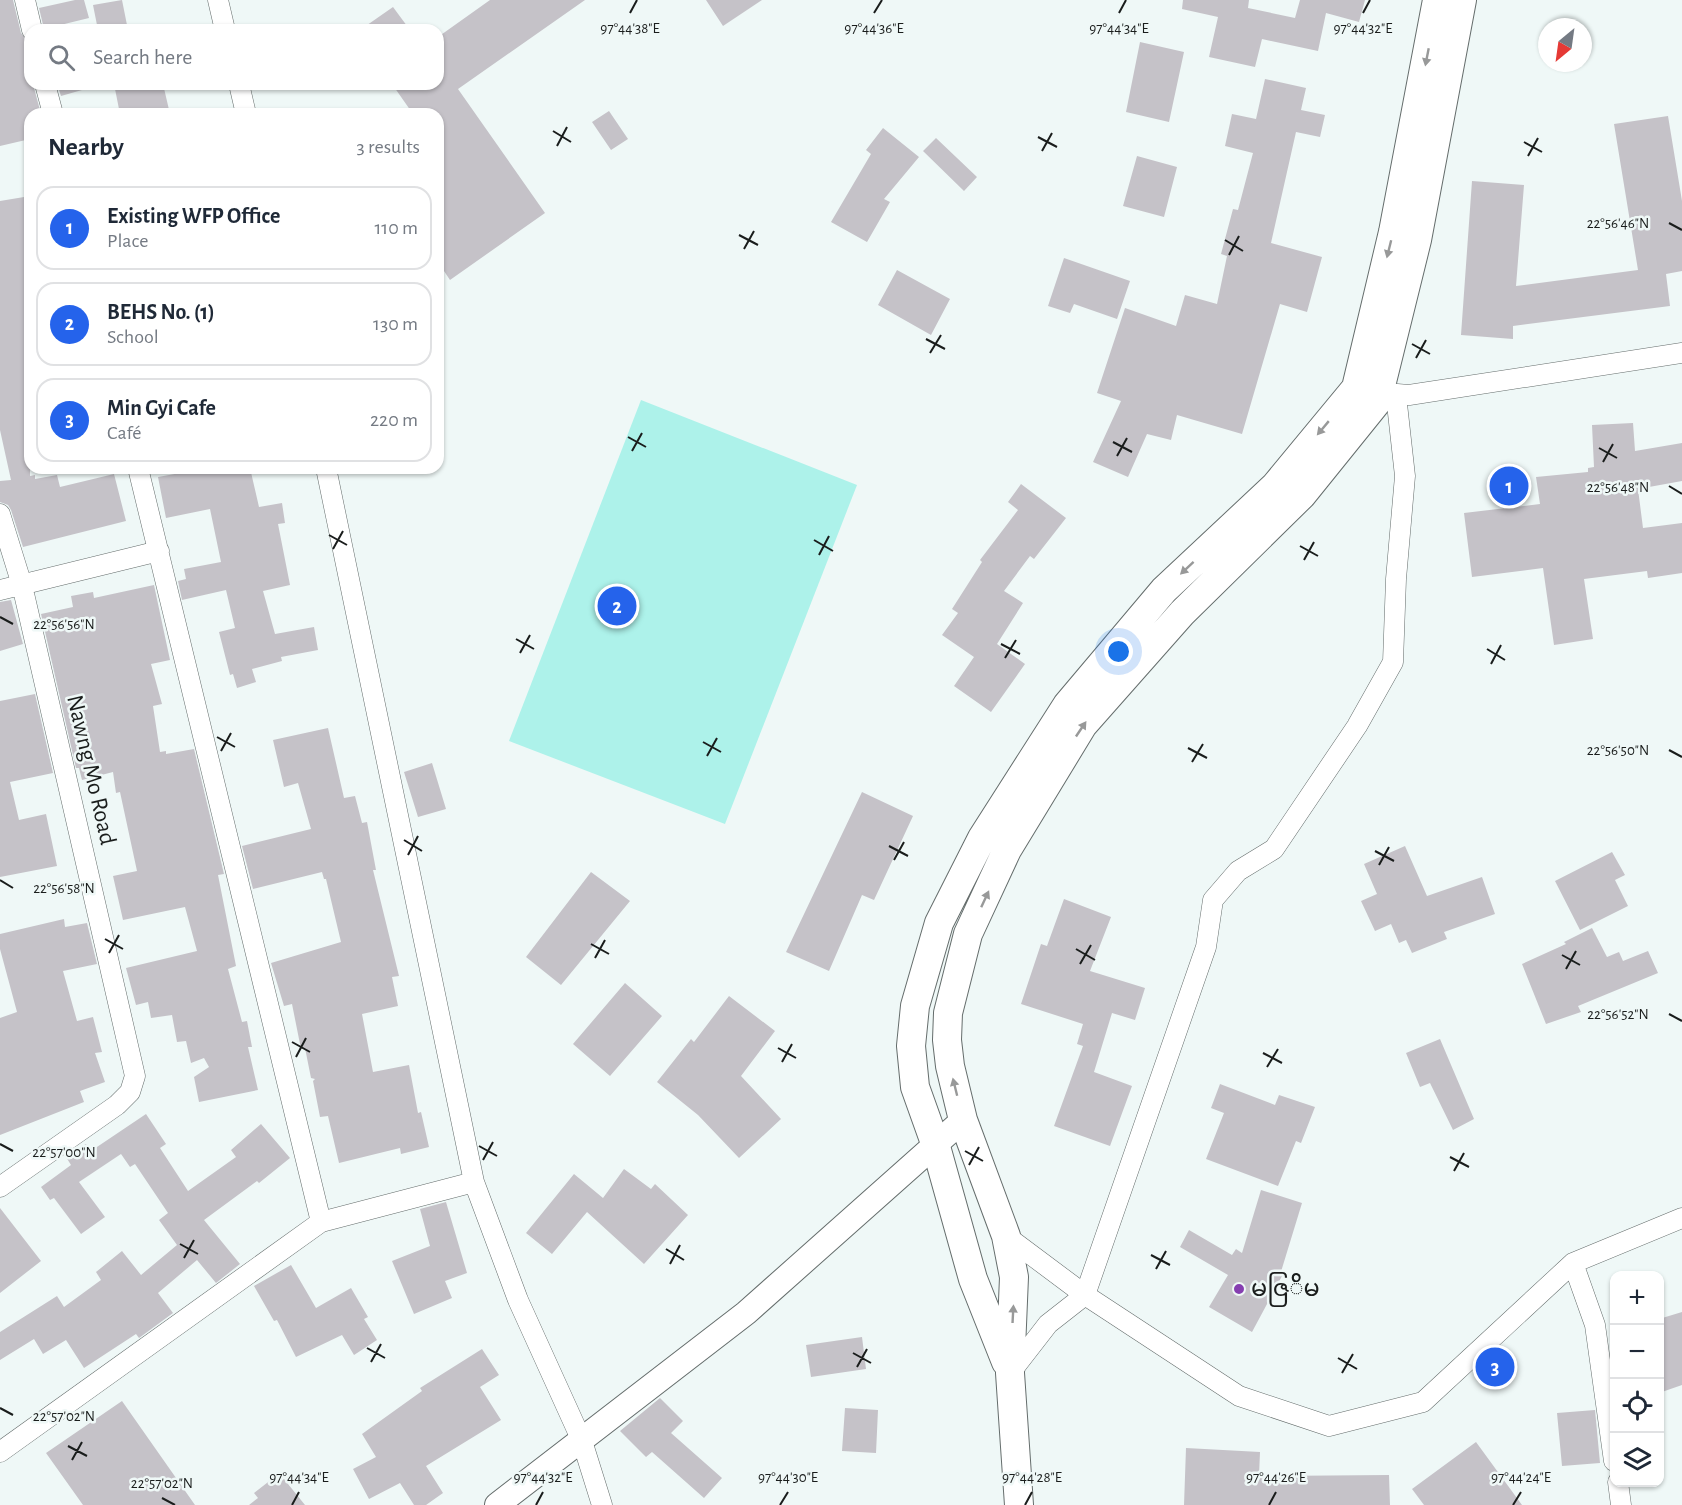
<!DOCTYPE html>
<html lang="en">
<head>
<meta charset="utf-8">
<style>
  body { margin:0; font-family:"Alegreya Sans","Noto Sans Myanmar",sans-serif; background:#f2f2f3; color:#1f2937 }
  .controls { position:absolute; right:18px; bottom:18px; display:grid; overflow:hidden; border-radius:12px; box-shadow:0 2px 4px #0004 }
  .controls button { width:54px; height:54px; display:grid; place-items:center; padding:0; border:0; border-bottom:2px solid #e0e1e3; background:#fff; color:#1f2937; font:30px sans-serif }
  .compass { position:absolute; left:1538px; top:18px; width:54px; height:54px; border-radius:50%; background:#fff; box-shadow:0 2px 4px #0004; rotate:209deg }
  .you { position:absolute; left:1119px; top:652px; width:21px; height:21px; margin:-15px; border:4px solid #fff; border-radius:50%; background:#1a73e8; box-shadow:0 0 0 9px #1a73e833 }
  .badge { display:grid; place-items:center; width:39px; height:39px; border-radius:50%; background:#2563eb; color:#fff; font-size:20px; font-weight:700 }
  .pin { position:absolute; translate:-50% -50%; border:3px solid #fff; box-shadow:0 2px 6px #0006 }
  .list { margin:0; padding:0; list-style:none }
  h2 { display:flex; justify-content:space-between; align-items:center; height:78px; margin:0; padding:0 24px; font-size:26px }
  h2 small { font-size:20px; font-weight:400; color:#747a83 }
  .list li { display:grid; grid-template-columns:39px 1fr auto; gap:18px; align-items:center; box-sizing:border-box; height:84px; margin:0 12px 12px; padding:0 12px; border:2px solid #e0e1e3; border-radius:18px }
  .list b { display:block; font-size:22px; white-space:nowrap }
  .list p { margin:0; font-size:20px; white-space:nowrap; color:#747a83 }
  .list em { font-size:20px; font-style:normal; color:#747a83 }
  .icon { flex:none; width:33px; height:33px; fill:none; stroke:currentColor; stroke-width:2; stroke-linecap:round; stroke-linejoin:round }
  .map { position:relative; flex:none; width:1682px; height:1505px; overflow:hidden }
  .search { position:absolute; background:#fff; box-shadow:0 2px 4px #0004; left:24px; top:24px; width:420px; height:66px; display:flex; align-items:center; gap:15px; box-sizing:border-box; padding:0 21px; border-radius:18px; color:#747a83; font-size:22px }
  .panel { position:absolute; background:#fff; box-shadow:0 2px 4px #0004; left:24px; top:108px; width:420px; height:366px; border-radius:18px }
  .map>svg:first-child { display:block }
  .green { fill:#adf2ea }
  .building { fill:#c5c2c8 }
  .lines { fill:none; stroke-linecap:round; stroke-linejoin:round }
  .minor-casing { stroke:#656d6c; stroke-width:21 }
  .tertiary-casing { stroke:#656d6c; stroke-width:26 }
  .secondary-casing { stroke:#656d6c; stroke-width:30 }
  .minor { stroke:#fff; stroke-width:20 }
  .tertiary { stroke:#fff; stroke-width:24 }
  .secondary { stroke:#fff; stroke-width:28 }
  .oneway { fill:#989999 }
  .ticks { fill:none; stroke:#1a1d1c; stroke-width:2 }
  .poi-dot { fill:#863eb0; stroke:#eff8f7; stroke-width:2 }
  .labels { text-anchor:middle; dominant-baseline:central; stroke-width:5; stroke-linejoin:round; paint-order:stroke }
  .street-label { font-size:24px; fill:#1a1d1c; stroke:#eff8f7 }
  .poi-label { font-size:24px; fill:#1a1d1c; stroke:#eff8f7; text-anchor:start }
  .ticks-label { font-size:15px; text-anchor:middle; fill:#1a1d1c; stroke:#eff8f7; stroke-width:5; stroke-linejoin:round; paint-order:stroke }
</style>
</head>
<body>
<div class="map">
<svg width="1682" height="1505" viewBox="0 0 1682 1505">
  <rect width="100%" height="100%" fill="#eff8f7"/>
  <path class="green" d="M641,400L857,485L725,824L509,741Z"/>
  <path class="building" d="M0,0H13L21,33L30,42V84H33L41,114H30V139L0,146Z
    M75,0H84L89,18L44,29L39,8Z
    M122,0L128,30H98L93,5Z
    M490,0H585L458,89L545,213L450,280L438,262V114H413L392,84H438V37Z
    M706,0H762L723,26Z
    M1183,0H1249L1248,8L1295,18L1300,0H1365L1359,22L1326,13L1318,51L1262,39L1255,67L1209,57L1218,17L1182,9Z
    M393,7L410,30H360Z
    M1140,42L1184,52L1169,122L1126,112Z
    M1265,79L1306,88L1301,110L1325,115L1320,137L1296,132L1271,243L1322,257L1307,312L1280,304L1242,434L1177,415L1171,440L1147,434L1128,477L1093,462L1121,401L1097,393L1125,308L1176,326L1185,295L1217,304L1227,256L1221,254L1233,209L1238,210L1253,153L1225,146L1232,114L1256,119Z
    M57,84H81L82,90L61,96Z
    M114,84H163L170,114H120Z
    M609,111L628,139L611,150L592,122Z
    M1668,116L1682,201V271L1666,274L1670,306L1513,326V339L1461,335L1472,181L1524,185L1516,286L1638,270L1614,124Z
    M883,128L919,157L884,199L890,202L867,242L831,222L871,154L866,150Z
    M936,138L977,177L964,191L923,151Z
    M1137,156L1177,167L1164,217L1123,206Z
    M30,196V476L35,475V479L57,475L60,487L114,474L126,521L23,547L11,510L8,505L0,502V481L11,480L0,430V201Z
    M1064,258L1130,281L1117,319L1074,304L1070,313L1048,306Z
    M897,270L950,299L931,335L878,305Z
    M1633,423L1635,451L1682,443V481L1638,489L1643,528L1682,523V573L1648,578L1647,571L1584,579L1593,639L1554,645L1543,568L1472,577L1464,513L1540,504L1536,477L1588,472V468L1594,467L1592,425Z
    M225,468H250L259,507L282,503L285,523L278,524L290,585L263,591L275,634L314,627L318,650L281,657L282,661L252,669L256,682L237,688L233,674L230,675L219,632L235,628L226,590L182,600L178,581L186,579L184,569L221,562L210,509L166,518L158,477L202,469V473Z
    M1021,484L1066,518L1034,559L1030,556L1004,591L1023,603L997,644L1025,664L991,712L954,686L974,657L942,635L958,613L952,609L982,562L980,560L1018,510L1008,502Z
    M154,585L170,660L151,664L162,704L153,706L160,752L166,751V754L194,749L224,874L218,875L236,966L228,969L242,1022L247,1021L252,1047H248L258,1090L199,1102L194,1077L209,1067L204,1058L191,1063L186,1041L177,1042L172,1015L151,1018L148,1002L136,1005L126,968L197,951L185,907L123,920L113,876L137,871L120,792L116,793L113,772L82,780L79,768H76L41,614L73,607L71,596L93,592L94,598Z
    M11,600L23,644L0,651V602Z
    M35,694L53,773L10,782L19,820L46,814L57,866L0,877V701Z
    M328,728L344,798L355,796L362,823L367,822L376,870H373L399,976L392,977L398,1006L362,1014L373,1072L409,1065L418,1113L421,1112L429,1147L401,1154L400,1148L339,1163L328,1116L320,1117L313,1081L315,1079L311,1078L305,1048L301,1049L292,1004L284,1006L271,963L341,942L326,879H324L322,872L253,889L242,846L311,829L298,783L284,787L273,740Z
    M432,763L446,809L418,817L404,772Z
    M862,792L913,816L874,900L862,895L829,971L786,952Z
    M1405,846L1427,896L1482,877L1495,914L1444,932L1447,939L1412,953L1406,940L1399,943L1391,924L1375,931L1361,901L1377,894L1364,864Z
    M1612,852L1625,875L1615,880L1628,906L1580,930L1555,881Z
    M591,872L630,901L561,985L526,957Z
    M1064,899L1111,917L1090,971L1145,988L1135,1020L1112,1013L1094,1072L1132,1086L1110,1146L1054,1126L1083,1046L1077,1044L1083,1024L1021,1004L1041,944L1047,946Z
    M64,919L65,927L87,923L97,964L63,971L77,1021L93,1017L102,1052L95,1053L105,1082L80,1091L84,1102L0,1135V1018L17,1012L0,949V934Z
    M1592,928L1607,957L1619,952L1623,961L1648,951L1658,973L1578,1006L1581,1012L1546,1024L1522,964L1566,944L1564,942Z
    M625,983L662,1016L610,1076L573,1044Z
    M729,996L775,1031L741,1076L781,1119L739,1158L698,1115L657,1082L691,1039L694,1042Z
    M1440,1039L1474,1119L1453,1130L1430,1083L1420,1087L1406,1053Z
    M1220,1084L1275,1105L1279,1095L1315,1107L1301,1143L1296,1141L1278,1186L1206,1159L1224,1113L1211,1108Z
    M146,1114L166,1144L160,1148L188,1191L236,1157L231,1150L261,1124L290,1158L259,1183L257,1181L204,1220L240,1264L216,1283L197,1260L158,1293L173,1313L139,1338L136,1334L84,1368L66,1340L43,1354L34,1339L0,1360V1332L57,1296L64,1307L101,1280L96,1272L122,1251L141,1275L177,1245L159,1220L168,1213L135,1164L130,1167L121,1154L79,1182L105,1217L81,1234L54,1198L50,1200L41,1187L71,1165L66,1157L86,1144L91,1151Z
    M624,1169L651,1189L655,1184L688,1215L644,1264L587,1212L552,1254L526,1233L574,1174L603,1198Z
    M1261,1190L1302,1203L1280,1275L1282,1276L1252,1332L1209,1307L1228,1275L1180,1247L1189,1230L1232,1255L1236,1249L1242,1253Z
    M446,1202L467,1273L445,1281L452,1298L414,1314L392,1261L430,1246L420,1209Z
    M0,1208L41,1261L0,1293Z
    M291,1265L316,1308L351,1288L368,1317L364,1319L377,1340L354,1355L342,1335L296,1357L277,1320L274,1321L254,1286Z
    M1682,1312V1385L1659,1393V1319Z
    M862,1337L866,1369L811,1377L806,1345Z
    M482,1349L499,1375L480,1387L501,1420L426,1466L443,1493L426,1505H414L400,1483L369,1499L353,1469L376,1457L362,1434L422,1391L420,1388Z
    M660,1398L683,1421L671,1433L722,1478L704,1498L652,1452L646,1457L620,1431Z
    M122,1401L195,1505H83L46,1453Z
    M845,1408L878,1410L876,1453L842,1451Z
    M1595,1410L1600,1463L1562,1466L1557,1413Z
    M1476,1442L1522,1505H1424L1412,1489Z
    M1186,1448L1260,1452L1259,1476L1389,1475L1390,1505H1184Z
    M272,1479L276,1485L284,1479L305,1505H249L258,1498L254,1493Z"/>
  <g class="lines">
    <g class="minor-casing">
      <path id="minor" d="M25,0L32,30
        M218,0L225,30
        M45,84L53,114
        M239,84L246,114
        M1385,393L1409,395L1682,353
        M1396,395L1405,476L1396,579L1393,662L1357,726L1274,849L1238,871L1213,900L1206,947L1085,1295L1239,1396L1329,1426L1423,1402L1573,1263L1682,1218
        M326,468L474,1182L518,1300L582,1441L602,1505
        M0,514L22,585L135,1076L130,1092L117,1105L0,1187
        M0,590L159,551
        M321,1222L474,1182
        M1006,1236L1085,1295L1048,1324L1010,1373
        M1573,1263L1595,1325L1614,1461
        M0,1452L321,1222L138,468
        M1618,1482L1621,1505"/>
    </g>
    <g class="tertiary-casing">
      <path id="tertiary" d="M497,1505L746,1313L963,1120"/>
    </g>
    <g class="secondary-casing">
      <path id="secondary" d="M1006,1362L973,1279L935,1143L915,1087L911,1046L915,1006L939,923L982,838L1067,705L1164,590L1275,486L1356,388L1393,232L1437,0
        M1019,1505L1010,1373L1014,1277L1006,1236L963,1120L950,1066L947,1040L948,1013L968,934L1007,850L1083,725L1182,613L1302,495L1377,402L1417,240L1462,0"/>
    </g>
    <use href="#minor" class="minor"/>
    <use href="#tertiary" class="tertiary"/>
    <use href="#secondary" class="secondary"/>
  </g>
  <defs><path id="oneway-solid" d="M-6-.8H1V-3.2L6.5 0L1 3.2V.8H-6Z" transform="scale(1.5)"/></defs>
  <g class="oneway">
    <use href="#oneway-solid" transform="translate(1427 57) rotate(101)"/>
    <use href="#oneway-solid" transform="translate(1389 249) rotate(104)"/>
    <use href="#oneway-solid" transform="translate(1323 428) rotate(130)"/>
    <use href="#oneway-solid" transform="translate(1187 568) rotate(137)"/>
    <use href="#oneway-solid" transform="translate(1081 729) rotate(-56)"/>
    <use href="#oneway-solid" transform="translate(985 899) rotate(-65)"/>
    <use href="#oneway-solid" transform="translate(955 1087) rotate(-104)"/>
    <use href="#oneway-solid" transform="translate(1013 1314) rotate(-87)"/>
  </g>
  <path class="ticks" d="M630,13L637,0M874,13L882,0M1119,13L1126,0M1363,13L1370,0M553,131L571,142M1038,137L1057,147M1524,142L1542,152M557,146L567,127M1042,151L1052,133M1528,156L1538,138M1669,223L1682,230M739,235L758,245M1225,240L1243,251M744,249L754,231M1229,255L1239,236M926,339L945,349M1412,344L1430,354M930,353L941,335M1416,358L1426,340M628,437L646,447M1113,442L1132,452M1599,448L1617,458M632,451L642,433M1117,456L1127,438M1603,462L1613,444M1669,486L1682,494M329,535L347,545M814,540L833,551M1300,546L1318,556M333,549L343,531M819,555L829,536M1304,560L1314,542M0,617L13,624M516,639L534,649M1001,644L1020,654M1487,649L1505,660M520,653L530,635M1005,658L1016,640M1491,664L1501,645M217,737L235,747M703,742L721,752M1188,748L1207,758M1669,750L1682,757M221,751L231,733M707,756L717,738M1192,762L1203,744M404,840L422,851M889,846L908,856M1375,851L1394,861M408,855L418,836M894,860L904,842M1379,865L1389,847M0,880L13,888M105,939L123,949M591,944L609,954M1076,949L1095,960M109,953L119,935M1562,955L1580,965M595,958L605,940M1080,964L1091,945M1566,969L1576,951M1669,1014L1682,1021M292,1042L310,1052M778,1048L796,1058M1263,1053L1282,1063M296,1057L306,1038M782,1062L792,1044M1267,1067L1278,1049M0,1144L13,1151M479,1146L497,1156M965,1151L983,1161M1450,1157L1469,1167M483,1160L493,1142M969,1165L979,1147M1454,1171L1464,1153M180,1244L198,1254M666,1249L684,1260M1151,1255L1170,1265M184,1258L194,1240M670,1264L680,1245M1156,1269L1166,1251M367,1348L385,1358M853,1353L871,1363M1338,1358L1357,1369M371,1362L381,1344M857,1367L867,1349M1342,1373L1353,1354M0,1408L13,1415M68,1446L87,1456M72,1460L82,1442M162,1498L175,1505M292,1505L299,1492M536,1505L543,1492M780,1505L788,1492M1025,1505L1032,1492M1269,1505L1276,1492M1513,1505L1521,1492"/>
  <circle class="poi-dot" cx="1239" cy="1289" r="6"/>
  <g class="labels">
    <g class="street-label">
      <text transform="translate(91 770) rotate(77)">Nawng Mo Road</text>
    </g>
    <g class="poi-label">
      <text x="1251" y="1289">မဇြ်ိမ</text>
    </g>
  </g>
  <g class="ticks-label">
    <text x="630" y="33">97°44'38"E</text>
    <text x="874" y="33">97°44'36"E</text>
    <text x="1119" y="33">97°44'34"E</text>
    <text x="1363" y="33">97°44'32"E</text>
    <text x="1618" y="228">22°56'46"N</text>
    <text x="1618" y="492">22°56'48"N</text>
    <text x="64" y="629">22°56'56"N</text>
    <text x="1618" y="755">22°56'50"N</text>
    <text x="64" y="893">22°56'58"N</text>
    <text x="1618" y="1019">22°56'52"N</text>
    <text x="64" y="1157">22°57'00"N</text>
    <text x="64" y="1421">22°57'02"N</text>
    <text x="299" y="1482">97°44'34"E</text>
    <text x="543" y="1482">97°44'32"E</text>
    <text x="788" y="1482">97°44'30"E</text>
    <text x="1032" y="1482">97°44'28"E</text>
    <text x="1276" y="1482">97°44'26"E</text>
    <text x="1521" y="1482">97°44'24"E</text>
    <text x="162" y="1488">22°57'02"N</text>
  </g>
</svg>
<div class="controls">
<button>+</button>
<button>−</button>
<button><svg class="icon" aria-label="locate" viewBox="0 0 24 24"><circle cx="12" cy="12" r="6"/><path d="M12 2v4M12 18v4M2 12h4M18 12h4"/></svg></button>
<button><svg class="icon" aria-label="layers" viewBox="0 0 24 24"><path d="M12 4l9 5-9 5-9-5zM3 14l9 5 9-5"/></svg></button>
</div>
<svg class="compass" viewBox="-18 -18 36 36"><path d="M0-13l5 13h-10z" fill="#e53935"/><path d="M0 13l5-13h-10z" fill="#747a83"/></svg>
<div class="you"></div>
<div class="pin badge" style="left:1509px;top:486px">1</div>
<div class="pin badge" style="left:617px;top:606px">2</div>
<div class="pin badge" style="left:1495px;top:1367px">3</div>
<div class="search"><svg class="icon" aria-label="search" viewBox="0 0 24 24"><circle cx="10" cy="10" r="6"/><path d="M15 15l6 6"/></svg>Search here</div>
<section class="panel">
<h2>Nearby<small>3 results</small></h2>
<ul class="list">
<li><span class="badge">1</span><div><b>Existing WFP Office</b><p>Place</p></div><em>110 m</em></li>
<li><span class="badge">2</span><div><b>BEHS No. (1)</b><p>School</p></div><em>130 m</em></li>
<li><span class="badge">3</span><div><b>Min Gyi Cafe</b><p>Café</p></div><em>220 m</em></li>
</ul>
</section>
</div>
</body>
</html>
